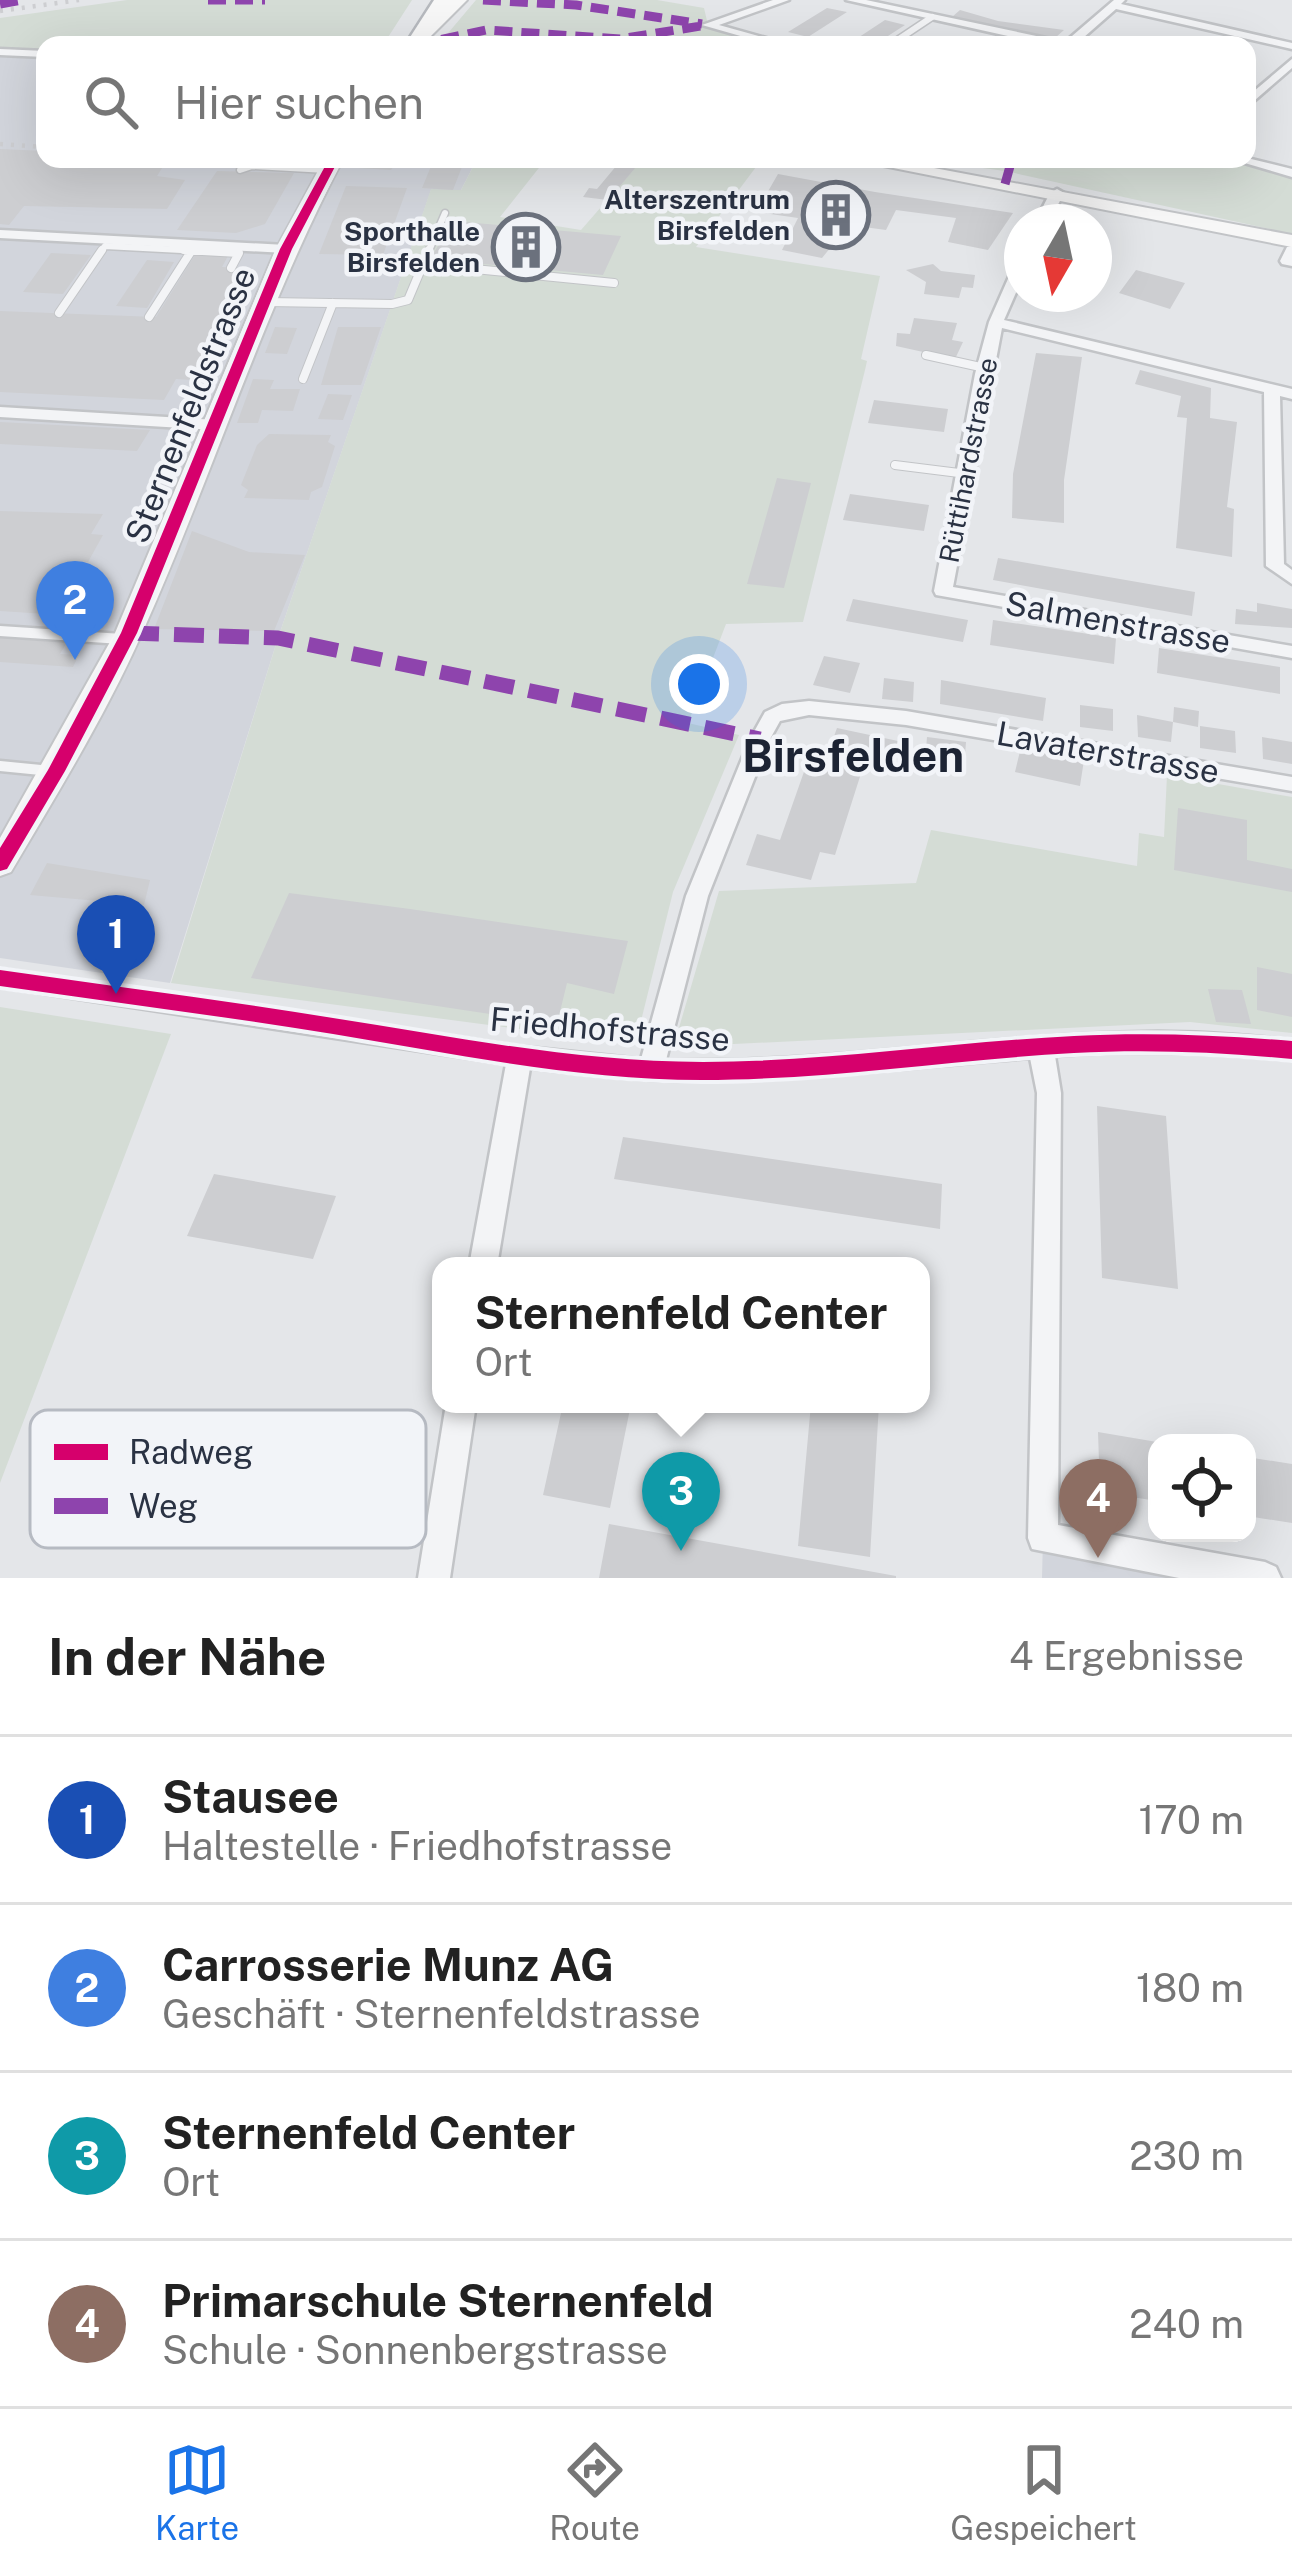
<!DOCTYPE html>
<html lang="de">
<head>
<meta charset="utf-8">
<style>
  body { margin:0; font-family:"Public Sans",sans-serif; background:#f6f6f6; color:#222 }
  .controls { position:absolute; right:36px; bottom:36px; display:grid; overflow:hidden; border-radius:24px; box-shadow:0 12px 48px #0002 }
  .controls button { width:108px; height:108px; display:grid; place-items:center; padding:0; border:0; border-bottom:3px solid #e0e0e0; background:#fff; color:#222; font:60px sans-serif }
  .compass { position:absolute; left:1004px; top:204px; width:108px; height:108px; border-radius:50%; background:#fff; box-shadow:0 12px 48px #0002; rotate:189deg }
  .you { position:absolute; left:699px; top:684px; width:42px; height:42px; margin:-30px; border:9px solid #fff; border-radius:50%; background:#1a73e8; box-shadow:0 0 0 18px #1a73e833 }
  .badge { display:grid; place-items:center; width:78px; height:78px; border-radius:50%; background:#1a73e8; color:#fff; font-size:39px; font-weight:700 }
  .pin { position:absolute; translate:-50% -99px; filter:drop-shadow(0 3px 6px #0008) }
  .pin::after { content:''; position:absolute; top:63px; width:42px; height:36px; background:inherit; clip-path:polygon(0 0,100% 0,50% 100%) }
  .popup { position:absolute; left:432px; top:1257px; width:498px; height:156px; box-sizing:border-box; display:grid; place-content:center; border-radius:24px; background:#fff; filter:drop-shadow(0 3px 9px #0005); font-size:39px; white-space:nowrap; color:#767676 }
  .popup b { font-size:45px; color:#222 }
  .popup::after { content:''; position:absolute; left:50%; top:100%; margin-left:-24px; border:24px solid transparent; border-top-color:#fff }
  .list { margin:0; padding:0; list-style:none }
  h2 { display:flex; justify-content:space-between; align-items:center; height:156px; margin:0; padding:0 48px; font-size:51px }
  h2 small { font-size:39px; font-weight:400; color:#767676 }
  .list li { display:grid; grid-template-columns:78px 1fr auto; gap:36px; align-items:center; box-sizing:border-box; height:168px; padding:0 48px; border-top:3px solid #e0e0e0 }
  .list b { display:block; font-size:45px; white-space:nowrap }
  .list p { margin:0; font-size:39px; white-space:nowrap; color:#767676 }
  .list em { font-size:39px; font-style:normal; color:#767676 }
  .icon { flex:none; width:66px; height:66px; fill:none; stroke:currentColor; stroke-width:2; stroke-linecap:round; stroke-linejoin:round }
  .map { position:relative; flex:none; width:1292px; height:1578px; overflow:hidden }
  .search { position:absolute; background:#fff; box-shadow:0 12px 48px #0002; left:36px; right:36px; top:36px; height:132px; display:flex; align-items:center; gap:30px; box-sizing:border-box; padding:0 42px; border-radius:24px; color:#767676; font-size:45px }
  .sheet { height:828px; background:#fff }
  nav { display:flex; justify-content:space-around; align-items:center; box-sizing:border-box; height:168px; border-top:3px solid #e0e0e0; background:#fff; font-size:33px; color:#767676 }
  nav a { display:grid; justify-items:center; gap:6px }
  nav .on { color:#1a73e8 }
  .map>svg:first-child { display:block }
  .built { fill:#d2d5dc }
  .green { fill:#d4dcd5 }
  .building { fill:#cdced1 }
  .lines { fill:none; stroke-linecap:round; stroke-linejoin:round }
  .lane-far2-casing { stroke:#c2c4c7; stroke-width:9 }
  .lane-far1-casing { stroke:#c2c4c7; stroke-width:10 }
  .lane-casing { stroke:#c2c4c7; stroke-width:15 }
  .street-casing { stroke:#c2c4c7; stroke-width:5 }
  .secondary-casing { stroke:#c2c4c7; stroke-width:4 }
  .highway-casing { stroke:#b6b9be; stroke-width:5 }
  .lane-far2 { stroke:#f3f4f6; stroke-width:6 }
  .lane-far1 { stroke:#f3f4f6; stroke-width:8 }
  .lane { stroke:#f3f4f6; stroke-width:10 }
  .street { fill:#f3f4f6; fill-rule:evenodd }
  .secondary { fill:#f7f7f7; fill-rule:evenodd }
  .highway { fill:#f7f7f7; fill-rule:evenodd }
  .rail { stroke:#cdced1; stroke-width:4.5; stroke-dasharray:3 8; stroke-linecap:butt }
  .quiet-far1 { stroke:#8e44ad; stroke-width:9; stroke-dasharray:18 9; stroke-linecap:butt }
  .quiet { stroke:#8e44ad; stroke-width:15; stroke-dasharray:30 15; stroke-linecap:butt }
  .cycleway-casing { stroke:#f2f4f8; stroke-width:8 }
  .cycleway { fill:#d6006c; fill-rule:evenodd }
  .labels { text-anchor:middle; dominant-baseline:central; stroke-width:9; stroke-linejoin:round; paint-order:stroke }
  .far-poi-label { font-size:27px; font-weight:bold; fill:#2a3243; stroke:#f2f4f8; text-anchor:end }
  .far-street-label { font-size:27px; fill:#2a3243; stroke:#f2f4f8 }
  .street-label { font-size:33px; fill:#2a3243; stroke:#f2f4f8 }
  .district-label { font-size:45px; font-weight:bold; fill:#1c2333; stroke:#f2f4f8 }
  .key { fill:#f2f4f8; stroke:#b6bac2; stroke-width:3 }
  .key-label { font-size:33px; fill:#2a3243 }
</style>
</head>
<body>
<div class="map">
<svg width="1292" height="1578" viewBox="0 0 1292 1578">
  <rect width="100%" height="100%" fill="#e4e6e9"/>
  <path class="built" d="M0,55L45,58V159H477L461,190H431L277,641L170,983L0,958Z
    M1043,1538L1265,1578H1042Z"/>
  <path class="green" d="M127,0H412L383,45H45V51L0,47V18Z
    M476,0H657L704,8L708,25L785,45H438Z
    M477,159H546L500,217L581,230L643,159H762L696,247L880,276L861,359L867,361L865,370L803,622L726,624L688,723L739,735L673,892L638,1033L625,1043L171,983L277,641L431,189L461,190Z
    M916,159H1237L1292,173V234L1005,171Z
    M1167,775L1292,797V1033L1190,1022L693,1046L676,1038L719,891L916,883L931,830L1137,866L1139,833L1164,837Z
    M0,1007L171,1034L0,1483Z"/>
  <path class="building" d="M827,8L847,12L808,37L788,32Z
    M960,10L998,21L1064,30L1055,38L952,17Z
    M885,20L905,25L874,45H847Z
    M0,149L45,151V159H168L157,176L185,180L167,209L24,206L9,225L0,224Z
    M364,159H399L391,170L358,168Z
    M434,159H465L453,190L422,188Z
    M622,159H643L608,200L583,197L589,188L597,189Z
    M217,171L294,173L265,224L236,233L177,230Z
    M778,174L875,192L1013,213L988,250L948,242L956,218L896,210L886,230L849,225L822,258L782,250L798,218L756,212Z
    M346,186L407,188L383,255L319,254Z
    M453,221L621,236L603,275L430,259Z
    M51,253L91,255L63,294L23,292Z
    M195,255L228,256L222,267L246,268L192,380L176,379L164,400L0,392V311L156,317Z
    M147,260L174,262L147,308L116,306Z
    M933,264L941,271L975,275L973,288L962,287L959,298L924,294L926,282L906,270Z
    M1136,270L1185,283L1170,309L1119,293Z
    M914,318L957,323L952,340L963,342L955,359L896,346L897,333L910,334Z
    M275,327L297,328L287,354L265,353Z
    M338,327H381L361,385H321Z
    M1036,353L1082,357L1064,480V523L1012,518L1013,474Z
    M1140,370L1211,388L1210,418L1237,422L1227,507L1234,509L1232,557L1176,548L1187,418L1177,417L1181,396L1135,384Z
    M253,379L274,380L270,389H300L293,411L262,410L258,423H237Z
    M328,394L352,395L343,420L318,419Z
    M874,400L948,409L944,432L868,423Z
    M0,422L150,430L137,451L0,444Z
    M269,434L331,435L328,442L335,446L322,487L311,492L309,500L244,498L248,490L241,485L257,445Z
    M777,478L811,483L784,588L747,584Z
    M850,494L929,505L924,531L843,520Z
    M0,511L103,514L91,534L103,535L88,562L76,561L46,614L0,611Z
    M192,531L249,552L305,555L274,631L154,629Z
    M998,558L1195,592L1192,616L993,580Z
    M853,599L968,620L963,642L846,621Z
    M1257,603L1292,609V628L1235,624L1236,609L1257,612Z
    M993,620L1116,638L1114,664L990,645Z
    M0,634L69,639L60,654L79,655L73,667L0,662Z
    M1159,648L1280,667V694L1157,673Z
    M824,656L860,663L850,693L813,685Z
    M884,678L914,682L913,702L882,699Z
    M941,680L1046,698L1043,721L940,704Z
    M1080,705L1113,709V731L1080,727Z
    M1174,707L1199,711L1198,727L1173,722Z
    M1137,715L1173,722L1171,742L1138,737Z
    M1200,726L1235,731L1236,753L1200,748Z
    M837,728L898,741L889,769L864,764L835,855L820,852L811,880L746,865L757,834L780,840L812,749L828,753Z
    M927,737L966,742L964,767L925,762Z
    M1262,737L1292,742V764L1263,759Z
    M1021,747L1084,760L1080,786L1015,772Z
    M1178,808L1247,820V860L1292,869V892L1174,870Z
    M47,863L150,880L144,905L30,895Z
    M289,893L410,909L628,941L614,994L567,983L557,1024L251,978Z
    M1257,967L1292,974V1017L1257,1010Z
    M1208,989L1242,990L1251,1024L1216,1022Z
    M1097,1106L1166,1116L1178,1289L1102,1278Z
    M623,1137L942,1184L940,1229L614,1179Z
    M214,1174L336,1196L313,1259L187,1236Z
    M563,1404H631L610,1508L543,1495Z
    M811,1404H879L870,1557L798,1546Z
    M1098,1432L1157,1442V1501L1100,1492Z
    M1247,1457L1292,1464V1523L1247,1516Z
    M609,1524L896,1576V1578H599Z"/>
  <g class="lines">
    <g class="lane-far2-casing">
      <path id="lane-far2" d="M890,45L932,17
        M240,170L252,166L327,170
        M100,253L105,246L239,253
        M190,253L195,246
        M428,253L445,213"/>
    </g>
    <g class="lane-far1-casing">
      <path id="lane-far1" d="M184,250L239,253L231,268
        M424,264L614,283
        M268,302L392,304L408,300L429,250
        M59,313L102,250
        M149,317L192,250
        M926,355L985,368
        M303,379L333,303
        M895,465L967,474"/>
    </g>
    <g class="lane-casing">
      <path id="lane" d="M0,631L122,639
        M0,766L51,771"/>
    </g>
    <g class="street-casing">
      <path id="street" d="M773,0H789L719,25L791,45H772L702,25Z
        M846,0H866L1065,42L1114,0H1125L1121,4L1292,43V49L1116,9L1075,45H1048Z
        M0,49L45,51V57L0,55Z
        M1292,59V68L1247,107V97Z
        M1247,158L1292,169V177L1231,159Z
        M1057,189L1064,193L1049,222H1035L1050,193Z
        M0,230L286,245L293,249L286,253L0,238Z
        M1292,246V266L1282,264L1280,261L1287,247Z
        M1022,259V279L1004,320L1292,389V399L1280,396L1284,564L1292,570V584L1266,566L1264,392L1002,328L953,587L1292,646V658L936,595L934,591L975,374L989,322L1015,263Z
        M0,407L216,420L224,425L216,430L0,417Z
        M809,701L906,711L1292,777V791L906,725L809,715L780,721L770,739L708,896L666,1060C826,1064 984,1034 1145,1032C1194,1031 1243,1035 1292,1040V1060C1213,1053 1134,1050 1055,1056L1061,1093L1058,1525L1265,1562L1276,1567L1281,1578H1179L1032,1549L1028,1538L1037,1093L1030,1058C922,1066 815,1080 706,1081C647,1082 588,1075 530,1068L497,1266H469L506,1064L0,987V969L517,1046L641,1059L686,896L750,739L765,712L782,704Z
        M446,1404H476L450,1578H418Z"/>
    </g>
    <g class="secondary-casing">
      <path id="secondary" d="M450,0H467L422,45H405Z
        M325,159H343C263,311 213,475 143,631C106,715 57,794 11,872L0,876V838L115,633L276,249Z
        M848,159H886L1292,235V247Z"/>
    </g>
    <g class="highway-casing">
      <path id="highway" d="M434,0H454L423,45H405Z"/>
    </g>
    <use href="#lane-far2" class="lane-far2"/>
    <use href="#lane-far1" class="lane-far1"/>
    <use href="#lane" class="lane"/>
    <use href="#street" class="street"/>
    <use href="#secondary" class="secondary"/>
    <use href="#highway" class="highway"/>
    <path class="rail" d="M0,11L79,0
      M0,144L45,147"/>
    <path class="quiet-far1" d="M208,0H265
      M483,0L576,5L702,24
      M0,4L23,0
      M415,45L486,30L620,39L707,25
      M1005,184L1012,159"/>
    <path class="quiet" d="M129,633L278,638L760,739"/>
    <g class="cycleway-casing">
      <path id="cycleway" d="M329,159H339L292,249L137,633L65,771L7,869L0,871V848L48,770L121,633L280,249Z
        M0,970C111,986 222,1000 333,1018C455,1037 578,1062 703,1062C827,1062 950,1042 1074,1036C1147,1032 1219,1035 1292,1041V1059C1219,1052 1147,1049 1074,1053C950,1060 827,1080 702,1080C578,1080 455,1054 333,1034C222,1016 111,1002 0,986Z"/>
    </g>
    <use href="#cycleway" class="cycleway"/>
  </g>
  <defs>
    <g id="building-ring" transform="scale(3.45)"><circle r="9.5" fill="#f2f4f8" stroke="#6b717d" stroke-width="1.5"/><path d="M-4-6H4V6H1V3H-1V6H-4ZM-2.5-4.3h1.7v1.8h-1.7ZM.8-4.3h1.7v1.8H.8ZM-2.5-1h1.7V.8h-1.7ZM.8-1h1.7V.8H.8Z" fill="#6b717d"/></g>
  </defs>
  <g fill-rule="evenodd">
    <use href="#building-ring" x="836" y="215"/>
    <use href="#building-ring" x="526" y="247"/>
  </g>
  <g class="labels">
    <g class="far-poi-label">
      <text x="790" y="199">Alterszentrum<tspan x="790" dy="31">Birsfelden</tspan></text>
      <text x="480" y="231">Sporthalle<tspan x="480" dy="31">Birsfelden</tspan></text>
    </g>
    <g class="far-street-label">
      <text transform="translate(968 460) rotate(-79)">Rüttihardstrasse</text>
    </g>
    <g class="street-label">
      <text transform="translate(190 405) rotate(-68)">Sternenfeldstrasse</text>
      <text transform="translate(1118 622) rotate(10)">Salmenstrasse</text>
      <text transform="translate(1108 752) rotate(10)">Lavaterstrasse</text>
      <text transform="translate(610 1029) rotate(5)">Friedhofstrasse</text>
    </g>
    <g class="district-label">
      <text x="853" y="755">Birsfelden</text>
    </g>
  </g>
  <rect x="30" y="1410" width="396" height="138" rx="18" class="key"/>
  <rect x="54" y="1444" width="54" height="16" fill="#d6006c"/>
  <rect x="54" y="1498" width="54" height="16" fill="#8e44ad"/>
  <g class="key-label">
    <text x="129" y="1464">Radweg</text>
    <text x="129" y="1518">Weg</text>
  </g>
</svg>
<div class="controls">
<button><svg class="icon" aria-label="locate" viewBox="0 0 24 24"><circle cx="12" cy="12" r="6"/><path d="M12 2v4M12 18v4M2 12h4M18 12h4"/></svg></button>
</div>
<svg class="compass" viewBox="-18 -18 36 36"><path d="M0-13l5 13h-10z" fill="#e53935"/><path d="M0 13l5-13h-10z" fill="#767676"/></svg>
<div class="you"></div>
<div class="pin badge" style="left:116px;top:994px;background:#1a4fb4">1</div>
<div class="pin badge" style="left:75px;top:660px;background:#3f7fe0">2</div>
<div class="pin badge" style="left:681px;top:1551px;background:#0f9aa8">3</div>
<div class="popup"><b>Sternenfeld Center</b>Ort</div>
<div class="pin badge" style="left:1098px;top:1558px;background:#8d6e63">4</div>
<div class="search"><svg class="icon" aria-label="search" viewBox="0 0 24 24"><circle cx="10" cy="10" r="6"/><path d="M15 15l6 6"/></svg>Hier suchen</div>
</div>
<section class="sheet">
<h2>In der Nähe<small>4 Ergebnisse</small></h2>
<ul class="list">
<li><span class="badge" style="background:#1a4fb4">1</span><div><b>Stausee</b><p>Haltestelle · Friedhofstrasse</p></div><em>170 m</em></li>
<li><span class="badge" style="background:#3f7fe0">2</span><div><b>Carrosserie Munz AG</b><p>Geschäft · Sternenfeldstrasse</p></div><em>180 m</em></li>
<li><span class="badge" style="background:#0f9aa8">3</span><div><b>Sternenfeld Center</b><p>Ort</p></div><em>230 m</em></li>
<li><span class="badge" style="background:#8d6e63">4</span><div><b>Primarschule Sternenfeld</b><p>Schule · Sonnenbergstrasse</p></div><em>240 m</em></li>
</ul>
</section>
<nav>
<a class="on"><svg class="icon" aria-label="map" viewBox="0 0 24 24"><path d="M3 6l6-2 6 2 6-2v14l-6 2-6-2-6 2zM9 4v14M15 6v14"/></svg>Karte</a>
<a><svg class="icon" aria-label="directions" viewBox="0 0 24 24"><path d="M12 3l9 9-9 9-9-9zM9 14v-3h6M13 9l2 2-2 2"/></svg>Route</a>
<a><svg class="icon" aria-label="saved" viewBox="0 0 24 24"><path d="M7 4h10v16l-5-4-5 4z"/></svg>Gespeichert</a>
</nav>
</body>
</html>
